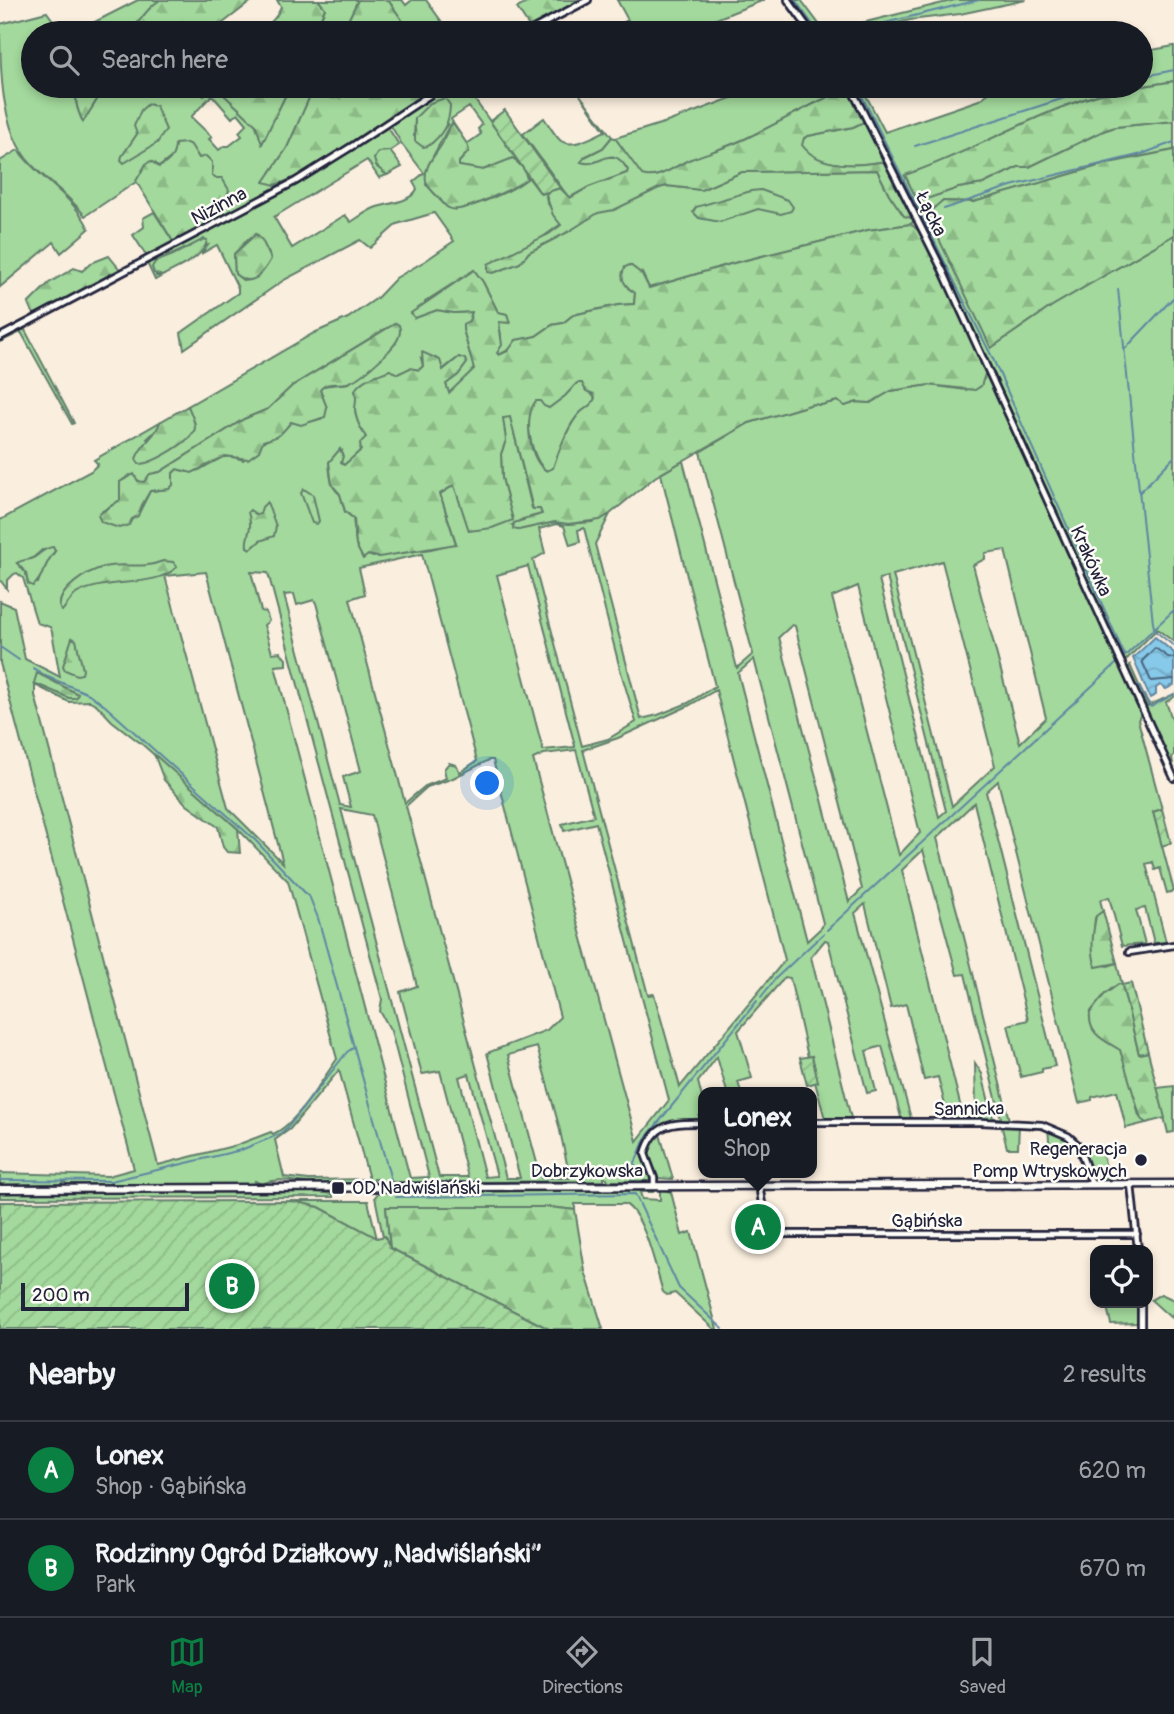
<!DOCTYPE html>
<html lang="en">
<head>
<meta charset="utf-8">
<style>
  body { margin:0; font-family:Pangolin,sans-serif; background:#20242c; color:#f1f3f6 }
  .controls { position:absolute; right:21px; bottom:21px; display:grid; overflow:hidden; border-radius:14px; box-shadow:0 4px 10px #0003 }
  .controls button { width:63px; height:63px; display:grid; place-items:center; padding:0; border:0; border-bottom:2px solid #363941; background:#171b24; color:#f1f3f6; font:35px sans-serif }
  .scale { position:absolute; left:21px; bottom:18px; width:168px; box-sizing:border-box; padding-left:7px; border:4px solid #22223b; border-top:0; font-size:19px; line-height:24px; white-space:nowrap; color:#22223b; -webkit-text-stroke:5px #fdfcf7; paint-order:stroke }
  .you { position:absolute; left:488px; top:784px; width:24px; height:24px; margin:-18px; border:5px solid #fff; border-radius:50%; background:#1a73e8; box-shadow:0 0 0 10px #1a73e833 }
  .badge { display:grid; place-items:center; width:46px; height:46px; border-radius:50%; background:#0b8043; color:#fff; font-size:23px; font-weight:700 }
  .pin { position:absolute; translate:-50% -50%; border:4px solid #fff; box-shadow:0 2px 7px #0006 }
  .popup { position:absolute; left:698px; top:1087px; width:119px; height:91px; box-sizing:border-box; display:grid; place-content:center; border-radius:14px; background:#171b24; filter:drop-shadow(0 2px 5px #0005); font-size:23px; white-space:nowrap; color:#9ea1a6 }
  .popup b { font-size:26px; color:#f1f3f6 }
  .popup::after { content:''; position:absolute; left:50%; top:100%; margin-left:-14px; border:14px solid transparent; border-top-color:#171b24 }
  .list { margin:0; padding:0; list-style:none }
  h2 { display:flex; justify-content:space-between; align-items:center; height:91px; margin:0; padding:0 28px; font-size:30px }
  h2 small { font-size:23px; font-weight:400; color:#9ea1a6 }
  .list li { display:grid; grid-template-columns:46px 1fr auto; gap:21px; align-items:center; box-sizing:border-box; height:98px; padding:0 28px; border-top:2px solid #363941 }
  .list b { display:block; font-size:26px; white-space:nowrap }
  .list p { margin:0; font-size:23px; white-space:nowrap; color:#9ea1a6 }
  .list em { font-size:23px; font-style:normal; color:#9ea1a6 }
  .icon { flex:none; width:38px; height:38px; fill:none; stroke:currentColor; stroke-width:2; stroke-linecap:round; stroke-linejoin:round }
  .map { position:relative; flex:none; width:1174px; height:1329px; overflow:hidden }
  .search { position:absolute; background:#171b24; box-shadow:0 4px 10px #0003; left:21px; right:21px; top:21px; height:77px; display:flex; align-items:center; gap:18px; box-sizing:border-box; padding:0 24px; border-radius:38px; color:#9ea1a6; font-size:26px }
  .sheet { height:287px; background:#171b24 }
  nav { display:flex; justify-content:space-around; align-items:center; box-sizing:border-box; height:98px; border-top:2px solid #363941; background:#171b24; font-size:19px; color:#9ea1a6 }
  nav a { display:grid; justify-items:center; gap:4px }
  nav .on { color:#0b8043 }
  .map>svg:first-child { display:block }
  .grass { fill:#a3d99c; stroke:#627e6c; stroke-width:2; fill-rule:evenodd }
  .forest { fill:url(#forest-firs); stroke:#627e6c; stroke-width:2; fill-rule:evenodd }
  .garden { fill:url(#garden-furrows); stroke:#627e6c; stroke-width:2 }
  .water { fill:url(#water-waves); stroke:#5f86a3; stroke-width:2 }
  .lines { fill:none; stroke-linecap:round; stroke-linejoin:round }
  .shore { stroke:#4a6580; stroke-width:2 }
  .stream { stroke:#5f86a3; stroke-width:2 }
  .minor-casing { stroke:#22223b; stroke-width:10 }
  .secondary-casing { stroke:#22223b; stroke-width:11 }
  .minor { stroke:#fdfcf7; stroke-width:4.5 }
  .secondary { stroke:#fdfcf7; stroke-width:6 }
  .poi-dot { fill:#22223b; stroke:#fdfcf7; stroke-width:2.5 }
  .labels { text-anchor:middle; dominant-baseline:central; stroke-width:5; stroke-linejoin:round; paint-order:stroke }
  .street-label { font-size:19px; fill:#22223b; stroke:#fdfcf7 }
  .poi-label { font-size:19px; fill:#22223b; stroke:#fdfcf7; text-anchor:end }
</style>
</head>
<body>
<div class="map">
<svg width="1174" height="1329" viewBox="0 0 1174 1329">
  <defs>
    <pattern id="forest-firs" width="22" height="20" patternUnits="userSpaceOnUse" patternTransform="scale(1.75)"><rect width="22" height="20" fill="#a3d99c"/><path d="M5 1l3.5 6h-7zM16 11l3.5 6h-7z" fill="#8cba87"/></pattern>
    <pattern id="garden-furrows" width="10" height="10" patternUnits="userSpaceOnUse" patternTransform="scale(1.75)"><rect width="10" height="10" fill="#a3d99c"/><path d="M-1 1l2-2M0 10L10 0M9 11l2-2" fill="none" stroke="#8cba87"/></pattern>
    <pattern id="water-waves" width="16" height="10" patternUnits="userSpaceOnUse" patternTransform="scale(1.75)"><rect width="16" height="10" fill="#87c9e8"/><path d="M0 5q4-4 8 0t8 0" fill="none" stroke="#74acc8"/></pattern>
  </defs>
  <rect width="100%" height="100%" fill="#faeede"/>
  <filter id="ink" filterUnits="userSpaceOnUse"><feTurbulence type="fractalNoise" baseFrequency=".0143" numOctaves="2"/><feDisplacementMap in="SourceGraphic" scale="14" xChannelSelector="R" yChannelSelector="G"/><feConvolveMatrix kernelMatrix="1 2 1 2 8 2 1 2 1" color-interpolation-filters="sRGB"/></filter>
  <g filter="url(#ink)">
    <path class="grass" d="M138,0H160C144,10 141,22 128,33H73Z
      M318,0H358L342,33H314L325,9Z
      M388,0H402L406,5L412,0H426L447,29L441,33H411Z
      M617,0H764L681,33H604L628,20Z
      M791,0H801L825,32L955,0H1026L960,14L910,20L859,33H815Z
      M47,12L62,33H33V86H80C73,99 77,109 83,122L103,90L110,86H192L204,96L212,86H222L221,92L256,125L262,143L290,86H319L317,91L310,97L287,148L270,173L275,185L298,177L218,220L227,198L216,178L212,175L213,167L199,158L195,152L175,150L173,156L159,167L155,163L136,182L85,216C70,196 48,182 31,164C0,131 0,66 0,24ZM212,95L232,118L238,113L247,124L239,132L242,136L229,146H224L219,150L209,139L212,137L191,117Z
      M1174,46V81C1148,86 1120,89 1094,96C1029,116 970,153 905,176L919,201L958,188L983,184L1018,167H1029L1103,131L1115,127L1174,121V150L1109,163L974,202L942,201L991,348L1052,306L1174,235V642L1157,629L1125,661L938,252L853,86H861L885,132L979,100L998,86H1141V52Z
      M447,86H465L518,161L512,159L483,170L459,166V162L469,151L467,144L481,134L478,129L482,125L469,107L451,119L453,123L448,128L429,164L426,185C435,191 440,204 450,208C464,213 519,188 528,177L541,194L550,191L546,196L547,202L561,224L493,273L520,263L529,252L568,232L598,212L629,202L659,188L667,186L701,190L742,172L877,170L889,194L904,216L915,219L911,224L868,230L734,263L649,288L642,273L628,288L635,293L634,304L618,305L573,315L563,323L552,325L536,336L527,339L499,355L497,353L501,337L499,322H509L507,314L498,312L483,282L474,270L426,301L415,318L437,310L454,313L472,312L469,321L463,329L474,369L449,394L446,384L458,375L467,363L459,357L442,370L421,358L423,366L419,370C409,367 407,371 397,374C378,379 372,374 355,390C357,398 356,401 356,408C354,419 362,429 366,437L358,454L344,465L341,463L342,451L329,462C330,473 330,488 340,494L345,512L353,518L356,545L363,558L368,555L373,557L431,549L456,543L440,494L455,485L512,520L502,478L501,454L506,440L502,418L510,416L532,508L540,509L542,514L523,519L512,525L518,530L555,522L568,524L592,522L610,514L595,544L641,719L658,715L688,703L715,686L661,474L683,461L737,668L753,654L700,452L749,423L813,404L821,405L837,401L845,406L857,402L870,403L891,391L929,385L966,390L984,379L986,371L1142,712L1138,720L1162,809L1153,812L1174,891L1167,893L1160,868L1155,870L1153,862L1146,864L1166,942L1154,943L1145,908L1136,910L1145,944L1122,946L1109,897L1100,900L1103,911L1095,918L1093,945L1095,963L1108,966L1117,963L1122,985L1118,984L1105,994L1090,1013L1111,1044L1120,1049L1129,1075L1139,1116L1146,1123L1126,1128L1117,1091L1092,1097V1100L1079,1103L998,781L986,792L1055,1066L1042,1069V1072L1021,1077L1008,1025L1028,1020L974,803L937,838L964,937L1009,1120H972L976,1109L975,1063L982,1074L993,1118H1001L965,974L957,975L923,850L902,870L964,1120L949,1121L938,1077L924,1080L906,1004L891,1008L865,904L855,913L912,1122L902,1121L882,1046L866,1051L876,1091L867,1093L828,941L825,940L811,957L851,1118L825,1119L815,1082H818L812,1056L808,1057L790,978L785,977L738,1031L752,1078L738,1082L741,1092H727L717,1057L698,1082L704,1105V1116H699V1121C675,1121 663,1119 649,1141C646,1145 642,1151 643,1157C643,1163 649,1172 651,1178L650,1181H608L607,1178H604V1181L479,1182L478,1179H475V1182H378L377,1179H374V1182L367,1183C348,1183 329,1184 310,1183C292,1182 279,1177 261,1184L255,1181L254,1184H66L65,1182H62V1184L0,1185V1173L108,1176L134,1169L0,663V601L14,607L25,659L60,677L52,632L50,627L37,623L23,578L17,573L14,574L7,581V589L0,580V520L91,471L98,464L94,460L160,422L159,428L147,439L166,452C180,444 189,439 195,424L188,406L314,333L348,318L377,298L396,278L425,261L454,241L434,213L397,224L370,248L360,240L284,280L184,349L181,333L238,293V288L217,245L201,254L208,245L187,248L155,262L156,276H162L155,280L146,261L298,182L387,126L399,145L390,151H382L376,166L387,175L379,178L367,160L274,217L292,248L345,215L351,222C359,217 368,210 377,207C390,203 411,202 417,189L413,182L424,173L401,143L390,124ZM415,118L448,124L432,143L414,136ZM258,235L269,254C267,268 260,281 244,281L235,274L234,254L247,240ZM387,328L396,343L376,362L349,383L322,386L320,390L327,408L321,419L301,424L291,422C279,436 282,433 265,441C257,444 249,455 243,460C213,448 211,472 188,472C184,472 181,470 177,469L173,473L169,489L150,491L140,511L132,519L101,512L120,500V482L130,475L142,483C150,478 149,474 160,472L244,419L268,409L292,386ZM557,524L564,526L570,545L580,542L578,530L584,528L620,669L636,722L608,739L582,746L533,560L545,553L539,529ZM42,550L55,551L43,568L38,583H28L26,573L17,563L33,558ZM1005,550L1046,718L1020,743L973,565L985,559V553ZM422,554L477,761L460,772L456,765L449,763L444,769L446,778L425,786L405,803L350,599L365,594L359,568ZM942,561L995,766L952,806L893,575ZM528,566L575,746V747L543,750L497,575ZM206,572L283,863L228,808L165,576ZM251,572L268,573L382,999L380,1011L391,1031L429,1177L410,1178L275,666L286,665V659L280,652L272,653L264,625L269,621L266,612L261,611ZM887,577L946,811L939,817L879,579ZM858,586L920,833L899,855L832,597ZM294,594L297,605L314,600L316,603L361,771L343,777L351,807L340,805L284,595ZM792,625L795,626L862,889L849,902L779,637ZM754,659L823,923L822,927L807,941L738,673ZM35,685L69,702L90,701L97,705L112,721L143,745L238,829L288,881L337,1059C322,1080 296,1125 273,1134L271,1132L237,1145L158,1165L35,695ZM716,690L785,960L680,1087L654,994L648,995L583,750L618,738L688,706ZM576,750L594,816L562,824L564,831L596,823L669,1100L637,1141L533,759L544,754ZM489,760H493L560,1017L547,1030L487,1053L520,1178H506L406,806L427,787L451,779ZM341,809L372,815L417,986L400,992L422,1074L440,1071L468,1177H439ZM537,1047L559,1126L570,1178H541L508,1055ZM339,1070L369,1179L309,1180L284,1177L275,1140L290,1129ZM469,1074L497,1176H496L485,1177L459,1077Z
      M763,86H847L849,88C813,102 781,122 747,138C727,147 706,154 686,162C673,167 657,181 642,176L615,138L670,121Z
      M580,95L612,137L603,148L584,157H619L628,170L627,173L589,187L569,198L523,134L544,118C549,125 555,136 561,141C573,149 595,136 605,131Z
      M866,121L886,161C861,166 818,169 801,145L804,138L808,136L853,127Z
      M18,150C38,178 75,197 89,229L61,253L54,242L0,287V161Z
      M154,212L174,243L146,255L133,235L144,227L143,218Z
      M20,330H25L74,423L72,424L21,332L0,342V340Z
      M577,383H582L595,398C592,406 586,407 580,413C568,425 559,452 553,468L547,471C532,464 521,411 535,402C541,398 554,402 562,398C567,395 572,387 577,383Z
      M1130,665L1148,706L1174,694V697L1166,702L1174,725V755L1172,757L1174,772L1127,671Z
      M1174,1086V1132L1168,1133L1157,1088Z
      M1001,1124H1019L1018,1148H1007Z
      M1048,1128L1067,1138L1080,1152H1050Z
      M659,1131L673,1179L656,1178C646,1155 645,1152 659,1131Z
      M1101,1148L1109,1178H1093L1084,1152Z
      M660,1189L671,1192L682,1235L691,1232L717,1329H714L675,1293L667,1295L663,1292C656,1270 645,1215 625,1204H575V1210L549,1207L386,1208L390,1248L385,1246L375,1197L379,1192L650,1190L654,1192H640L642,1199L660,1200Z
      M309,1191L333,1194V1197L0,1198V1192Z
      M292,1201H368L377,1239L319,1207Z
      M1161,1294L1174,1300V1313L1171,1318L1151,1300Z
      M1106,1303H1139L1138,1323L1111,1324Z"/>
    <path class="forest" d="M160,0H253L210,33H128C142,22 144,10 160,0Z
      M277,0H318L325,8L314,33H254C265,30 277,18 281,7Z
      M358,0H388L411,33H342Z
      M532,0H580L581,1L530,28L517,8Z
      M1174,81V121L1115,127L1103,131L1029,167H1018L983,184L958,188L918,202L905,175C970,153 1029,116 1094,96C1120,89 1148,86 1174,81Z
      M80,86H110L103,90L83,122C77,109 73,99 80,86Z
      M222,86H290L262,144L256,125L221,92Z
      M319,86H436L298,177L275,185L264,182L287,148L310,96L317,91Z
      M849,88L866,121L853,127L808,136L804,138L802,145C819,169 860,166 886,161L915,219L904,216L889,194L877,170L742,172L701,190L667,186L659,188L614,210L598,213L568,232L529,252L520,263L493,273L488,272V264L549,234L561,225L553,215L546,195L550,191L560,188L570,198L589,187L627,173L628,170C610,141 602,169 581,162L585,157L603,148L612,137L615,138L642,175C659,181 676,165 691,159C710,152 728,147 747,138C781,122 813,102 849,88Z
      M445,98L450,105C450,122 442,136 428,146L423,147L415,141V118L430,103Z
      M148,104L156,106L166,130L157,143L124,163L121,160L122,156L137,134L134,126L141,110Z
      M453,123L467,144L469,151L459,162V166L483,170L513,158L524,169L527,179C516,187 463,213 451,209C445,208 443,202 439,198C435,194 427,187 426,181C423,165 437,154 443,142C446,134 446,130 453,123Z
      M186,143L191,145L199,158L206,156L212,162V175L216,178H222L229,190L218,220L174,243L136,181L146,164L151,161L159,167C169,162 175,156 175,144Z
      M1174,150V235L1052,306L991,348L927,214L942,201L974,202L1109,163Z
      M390,151L402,167L387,175L376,166L374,159L378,152Z
      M761,190L788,200L793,207L791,211L781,214L758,209L720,222L699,218L693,212L696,207L751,191Z
      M911,224L921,233L986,371L981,386L975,390L929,385L891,391L870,403L857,402L845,406L837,401L821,405L813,404L749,423L655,477L610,514L600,520L568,524L555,522L518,530L513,529L514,523L542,514L540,509H533L510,417L503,418L506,440L501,454L502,478L513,520L492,528L469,531L454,485L440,494L456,544L379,557L368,555L363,559L356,545L354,519L345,511L340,494L332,485L329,462L340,449L343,456L341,463L344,465L361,450L360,443L366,437C361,430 355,418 355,408C356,401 357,398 355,390C362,378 378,375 390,370L398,374L410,368L419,370L423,366L422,352L440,360L443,370L459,357L465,359L467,363L458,375L446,384L449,393L474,369L463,329V324L469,321L472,312L454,313L437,310L415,318L411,313L474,270L483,282L498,312L507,314L510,323L499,322L502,345L497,353L499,355L508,351L516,340L536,336L552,325L563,323L573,315L618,305L634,304L635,293C626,287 618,278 625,267L630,265L642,274L649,288L734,263L868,230ZM577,383H582L586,391L594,394L595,398C592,407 585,407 579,414C568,426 558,453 553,468L547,471C529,463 523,415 536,401H540L544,406L549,408L565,396Z
      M256,234L262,240L271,259C262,275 252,288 235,274L234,254Z
      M204,239L207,240C205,258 176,268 162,276L154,273L152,267L155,262L173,255Z
      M109,256L121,271L36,317L28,304L49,283L74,268L82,271L91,263Z
      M396,323L399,325C400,329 401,331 399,336C396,348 362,377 350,382C340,387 328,379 320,390L327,408L325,417L301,425L291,422C279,436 282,436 263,441L259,451L248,459L225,456L192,473L177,469L173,473V485L169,489L150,491L142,505L138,516L132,519L129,525L119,528L101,522L98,515L120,500V482L134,474L138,481L144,482L150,474L160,472L244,419L268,409L292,386Z
      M188,406C190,412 195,421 195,428C193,441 152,464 139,464L136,459C141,443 157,436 160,422Z
      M304,489L313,495L319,521L317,524L312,523L301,493Z
      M267,502L276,526L274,536L260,541L251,549L247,547C245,535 254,531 248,512L250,510L257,515L260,514L262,507Z
      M53,547L55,551C45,562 43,579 33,586L28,584L26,573L17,563C23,559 27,561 33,558C41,554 43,548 53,547Z
      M163,561L173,562L177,567C155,589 104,577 76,594C71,598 66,606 62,611L60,609C56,590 88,571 104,567C125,562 141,570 163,561Z
      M72,638L76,640L83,670L82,674L77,675L65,670L63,666Z
      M37,673L78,694L76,698H69L34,683Z
      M154,754L238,829L240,853L227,852L223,847L218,827L187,805L164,780Z
      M1103,911L1117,963L1096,967C1090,950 1093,932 1096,916Z
      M1119,984L1122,985L1139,1054L1148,1052L1165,1118L1146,1123L1141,1119L1120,1050C1104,1040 1088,1035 1090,1013L1105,994Z
      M386,1207H549L575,1210L585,1271L603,1329H549L390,1248Z"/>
    <path class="garden" d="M505,110L560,188L541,194L490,121Z
      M1162,809L1171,843L1162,846L1153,812Z
      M1131,983L1148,1052L1139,1054L1122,985Z
      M812,1056L818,1082L807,1085L800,1058Z
      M292,1201L319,1207L377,1238L385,1236L390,1248L549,1329H0V1202Z"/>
    <path class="water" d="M1155,637L1174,653V685L1166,689L1160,685L1156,688V695L1150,698L1133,658Z"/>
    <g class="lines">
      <path class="shore" d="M1174,658L1168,657L1155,648L1142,661L1151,681L1174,679"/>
      <path class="stream" d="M795,0L819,33
        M844,33L979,0
        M1141,77L1174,70
        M857,86L993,359L1125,656
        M915,146L1102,86
        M944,209L1011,186L1142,154L1174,142
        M1118,289L1153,623L1155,631L1174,646
        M1124,350L1174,297
        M1139,493L1174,457
        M0,647L19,660
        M1125,656L1174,610
        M33,668L48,677L89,694L105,706L255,840L310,898L318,918L391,1180
        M1138,685L1151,707L1174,694
        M827,930L1117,663
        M761,997L776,978L823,934
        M0,1180L111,1181L241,1150L280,1134L289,1126L347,1052L353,1048
        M634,1181L635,1163L645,1139L757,1001
        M396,1197L635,1194L679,1288L723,1329"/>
      <g class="minor-casing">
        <path id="minor" d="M788,0L812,33
          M526,33L588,0
          M850,86L943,271L1174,778
          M0,337L296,181L354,145L443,86
          M1129,952L1174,945
          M812,1122H981L1042,1125L1068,1136L1078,1145L1092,1184
          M1131,1184L1138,1250
          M759,1185L767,1234H1137
          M654,1186V1178L645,1154C654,1121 675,1123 704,1123
          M1141,1329V1303"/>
      </g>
      <g class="secondary-casing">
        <path id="secondary" d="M0,1189L1174,1184"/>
      </g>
      <use href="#minor" class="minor"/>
      <use href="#secondary" class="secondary"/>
    </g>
  </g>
  <g class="poi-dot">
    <circle cx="1141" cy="1160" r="7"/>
    <rect x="331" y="1181" width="14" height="14" rx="3.5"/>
  </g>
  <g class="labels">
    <g class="street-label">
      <text transform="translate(219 206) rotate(-28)">Nizinna</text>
      <text transform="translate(931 214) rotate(64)">Łącka</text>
      <text transform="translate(1091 561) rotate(66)">Krakówka</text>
      <text transform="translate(969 1109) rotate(-1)">Sannicka</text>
      <text x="587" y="1171">Dobrzykowska</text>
      <text x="927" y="1221">Gąbińska</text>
    </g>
    <g class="poi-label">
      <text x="1127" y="1149">Regeneracja<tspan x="1127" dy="22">Pomp Wtryskowych</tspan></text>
      <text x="352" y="1188" text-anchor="start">OD Nadwiślański</text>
    </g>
  </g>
</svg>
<div class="controls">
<button><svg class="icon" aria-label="locate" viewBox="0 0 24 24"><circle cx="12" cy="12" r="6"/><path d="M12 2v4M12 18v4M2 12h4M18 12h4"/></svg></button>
</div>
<div class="scale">200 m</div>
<div class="you"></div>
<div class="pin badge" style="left:758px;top:1227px">A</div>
<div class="popup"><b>Lonex</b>Shop</div>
<div class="pin badge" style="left:232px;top:1286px">B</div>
<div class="search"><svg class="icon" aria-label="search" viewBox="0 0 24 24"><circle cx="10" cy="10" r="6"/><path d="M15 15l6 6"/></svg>Search here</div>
</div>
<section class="sheet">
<h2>Nearby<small>2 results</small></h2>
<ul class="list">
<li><span class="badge">A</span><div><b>Lonex</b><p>Shop · Gąbińska</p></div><em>620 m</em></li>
<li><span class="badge">B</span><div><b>Rodzinny Ogród Działkowy „Nadwiślański”</b><p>Park</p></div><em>670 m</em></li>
</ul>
</section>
<nav>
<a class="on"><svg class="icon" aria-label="map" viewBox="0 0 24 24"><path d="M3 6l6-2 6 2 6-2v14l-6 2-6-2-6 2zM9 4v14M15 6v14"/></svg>Map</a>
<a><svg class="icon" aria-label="directions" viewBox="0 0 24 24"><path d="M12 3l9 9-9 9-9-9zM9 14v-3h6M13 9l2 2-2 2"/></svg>Directions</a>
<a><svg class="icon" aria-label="saved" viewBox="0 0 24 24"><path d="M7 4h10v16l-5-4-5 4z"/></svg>Saved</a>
</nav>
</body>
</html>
